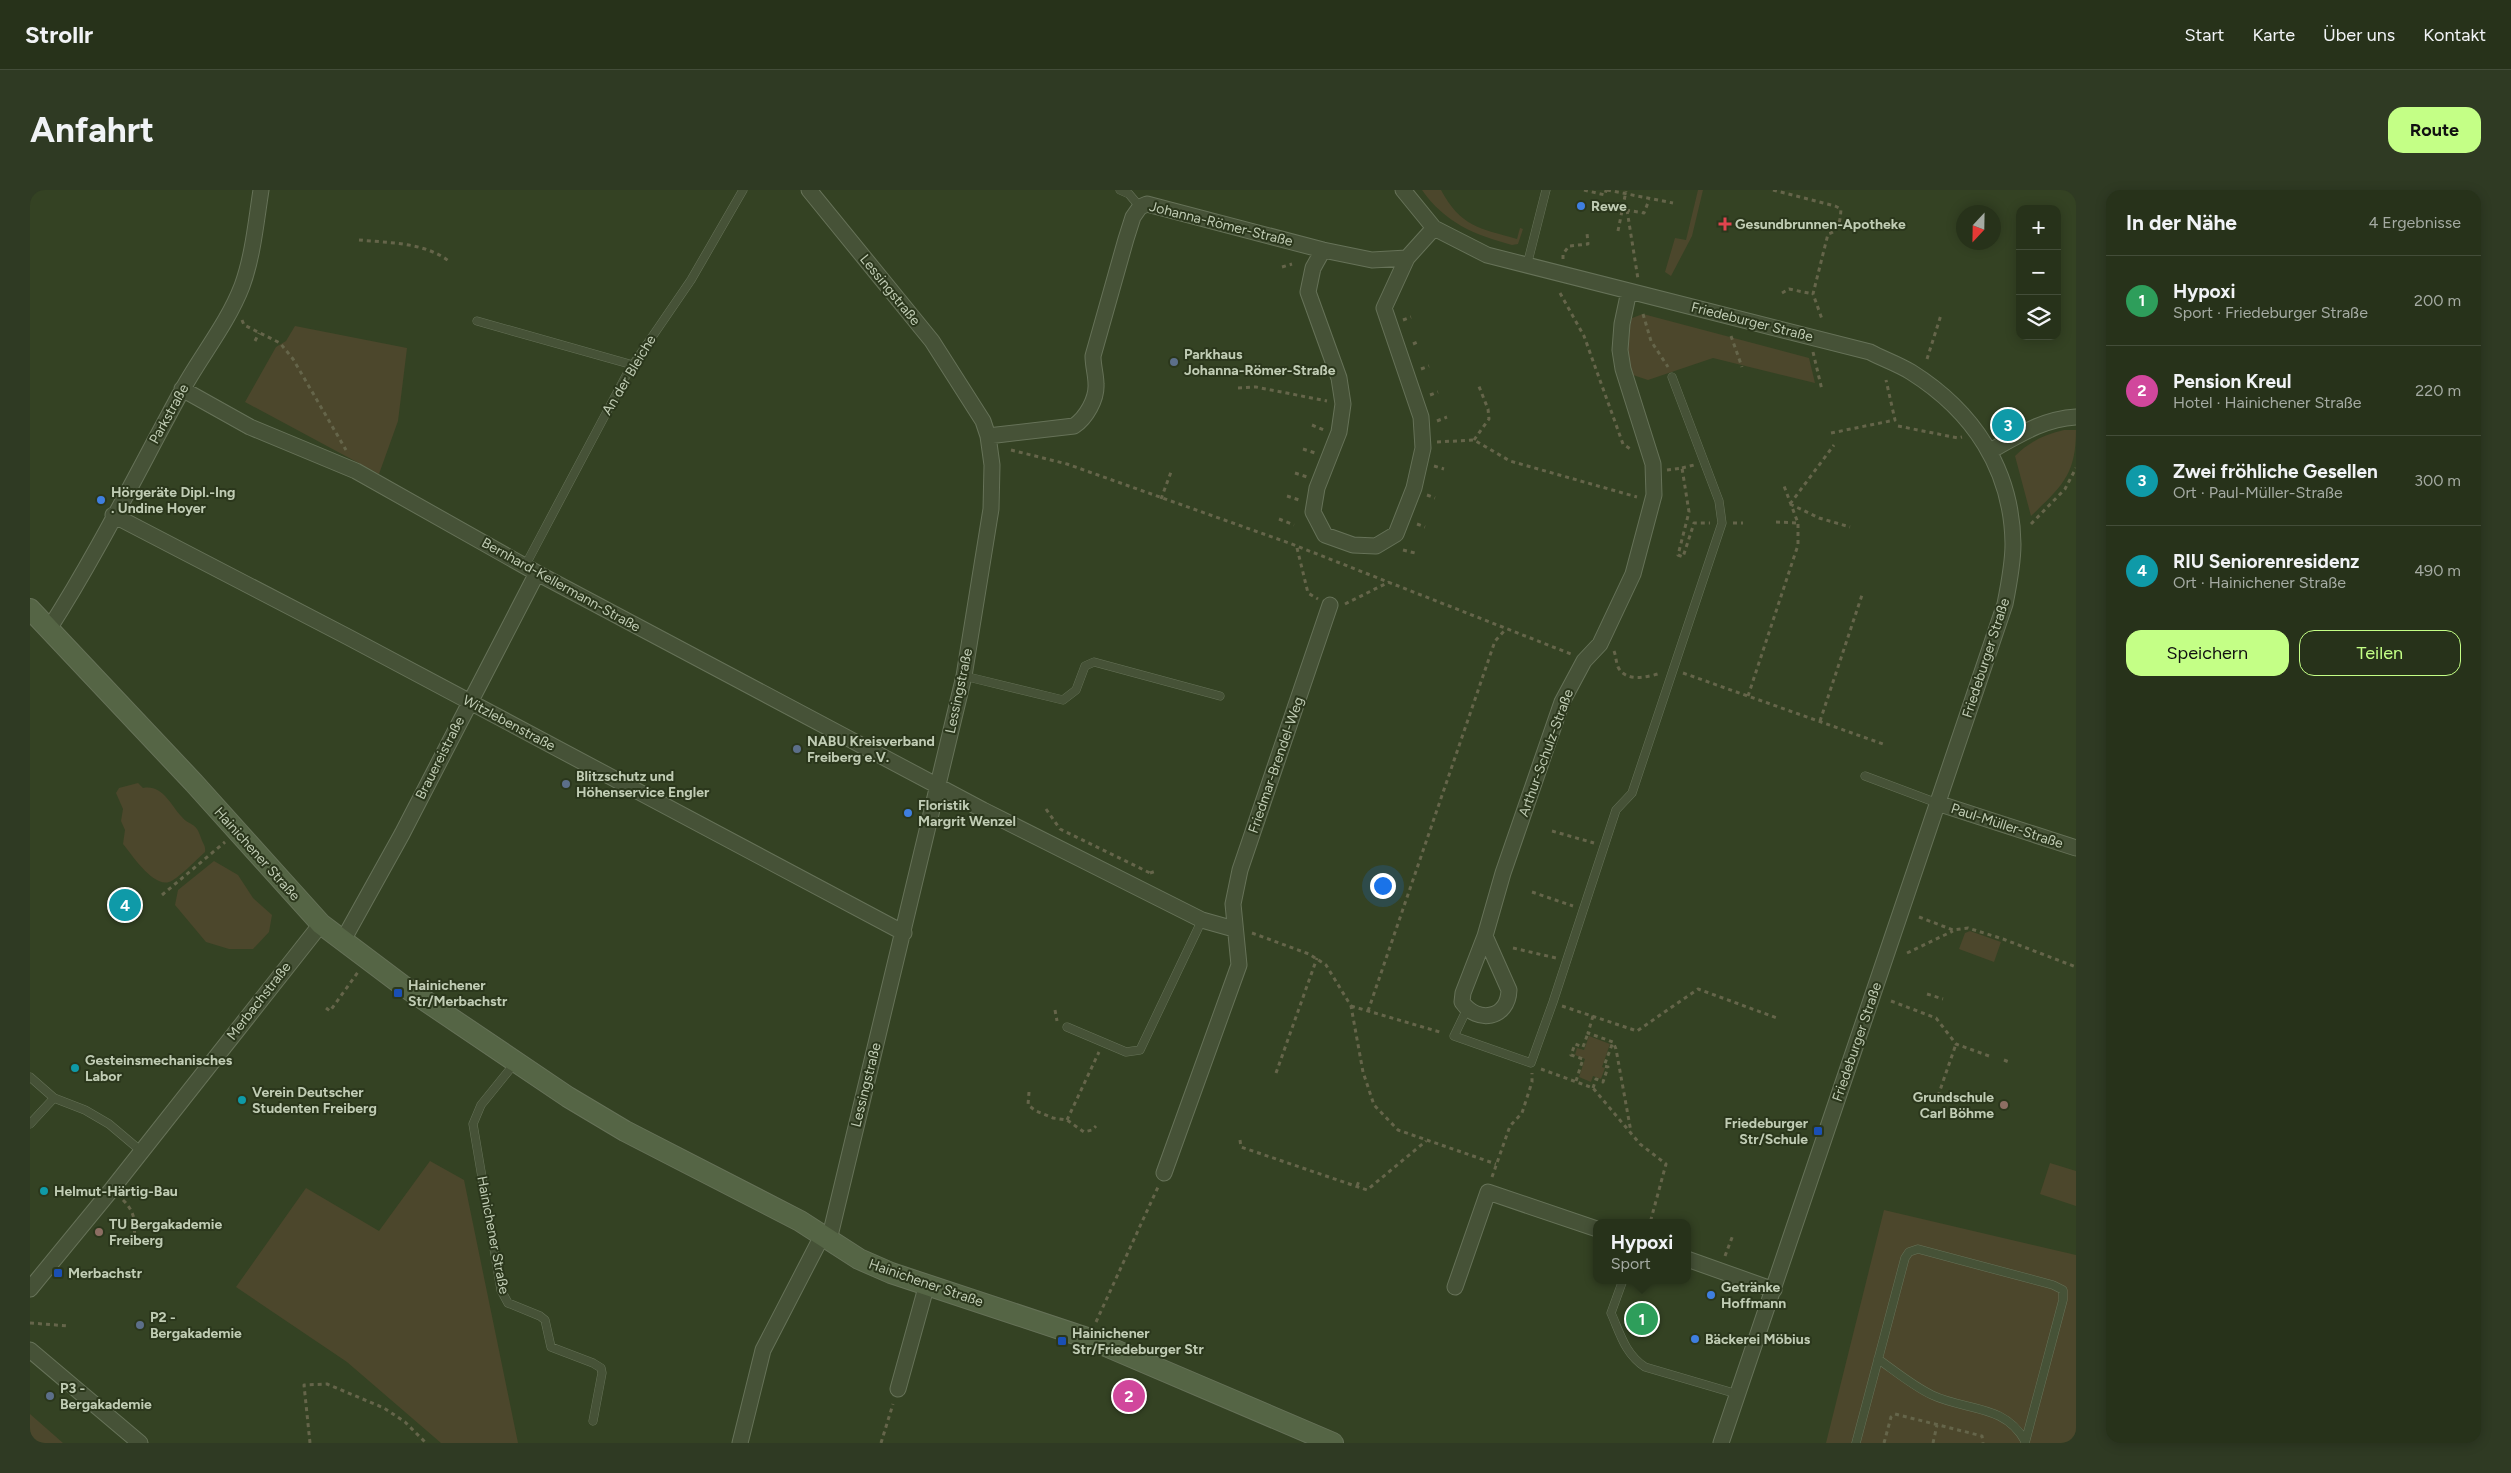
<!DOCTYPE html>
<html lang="de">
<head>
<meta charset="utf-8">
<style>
  body { margin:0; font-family:Figtree,sans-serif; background:#2f3a23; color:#f1f3f6 }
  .controls { position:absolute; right:15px; top:15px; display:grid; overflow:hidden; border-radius:10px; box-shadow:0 2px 12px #0003 }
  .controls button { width:45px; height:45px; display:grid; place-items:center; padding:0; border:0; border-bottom:1px solid #434d39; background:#27321a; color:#f1f3f6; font:25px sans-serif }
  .compass { position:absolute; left:1926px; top:15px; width:45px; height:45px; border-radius:50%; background:#27321a; box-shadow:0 2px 12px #0003; rotate:202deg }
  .you { position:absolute; left:1352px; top:695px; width:18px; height:18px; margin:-12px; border:4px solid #fff; border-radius:50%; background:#1a73e8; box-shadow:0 0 0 8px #1a73e833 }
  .badge { display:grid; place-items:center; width:32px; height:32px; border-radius:50%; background:#c4ff86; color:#fff; font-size:16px; font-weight:700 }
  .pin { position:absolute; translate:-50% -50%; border:2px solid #fff; box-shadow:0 1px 5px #0006 }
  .popup { position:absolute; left:1563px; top:1029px; width:98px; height:65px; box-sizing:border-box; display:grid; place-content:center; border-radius:10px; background:#27321a; filter:drop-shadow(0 1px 4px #0005); font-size:16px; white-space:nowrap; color:#a4aaa2 }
  .popup b { font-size:19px; color:#f1f3f6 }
  .popup::after { content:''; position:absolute; left:50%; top:100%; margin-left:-10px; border:10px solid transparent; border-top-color:#27321a }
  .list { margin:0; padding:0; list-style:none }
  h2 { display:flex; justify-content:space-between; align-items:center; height:65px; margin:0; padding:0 20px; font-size:21px }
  h2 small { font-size:16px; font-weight:400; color:#a4aaa2 }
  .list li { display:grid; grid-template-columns:32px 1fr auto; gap:15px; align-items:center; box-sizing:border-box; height:90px; padding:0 20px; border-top:1px solid #434d39 }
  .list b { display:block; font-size:19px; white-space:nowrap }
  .list p { margin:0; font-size:16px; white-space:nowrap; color:#a4aaa2 }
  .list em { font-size:16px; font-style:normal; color:#a4aaa2 }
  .actions { display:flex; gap:10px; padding:15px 20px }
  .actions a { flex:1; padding:11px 0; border:1px solid #c4ff86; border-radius:15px; text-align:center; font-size:18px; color:#c4ff86 }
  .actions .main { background:#c4ff86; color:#111 }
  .icon { flex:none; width:28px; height:28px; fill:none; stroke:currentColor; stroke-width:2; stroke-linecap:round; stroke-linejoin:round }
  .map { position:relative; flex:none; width:2046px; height:1253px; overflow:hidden; border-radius:15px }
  header { display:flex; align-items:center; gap:30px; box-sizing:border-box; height:70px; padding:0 25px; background:#27321a; border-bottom:1px solid #434d39 }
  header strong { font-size:24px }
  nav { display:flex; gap:28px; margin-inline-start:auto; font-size:18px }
  .intro { display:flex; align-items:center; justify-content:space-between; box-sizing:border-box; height:120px; padding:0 30px }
  h1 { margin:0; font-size:35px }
  .button { padding:12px 22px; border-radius:15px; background:#c4ff86; color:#111; font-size:18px; font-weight:700 }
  main { display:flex; gap:30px; padding:0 30px }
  aside { flex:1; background:#27321a; border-radius:15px; box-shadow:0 2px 12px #0003 }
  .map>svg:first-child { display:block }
  .green { fill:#4c472c }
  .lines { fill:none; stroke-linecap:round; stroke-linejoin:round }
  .lane-casing { stroke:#667258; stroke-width:9 }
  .street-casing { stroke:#667258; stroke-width:17 }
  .secondary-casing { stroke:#667258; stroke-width:22 }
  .path { stroke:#65654a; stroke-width:3; stroke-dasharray:4 4; stroke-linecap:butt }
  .lane { stroke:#465237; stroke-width:8 }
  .street { stroke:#465237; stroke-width:15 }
  .secondary { stroke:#556545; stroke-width:20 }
  .shop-dot { fill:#3f7fe0; stroke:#2b371c; stroke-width:2 }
  .health-dot { fill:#e0444e; stroke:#2b371c; stroke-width:2 }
  .service-dot { fill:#5c6f8a; stroke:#2b371c; stroke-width:2 }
  .transit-dot { fill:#1a4fb4; stroke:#2b371c; stroke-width:2 }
  .culture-dot { fill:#0f9aa8; stroke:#2b371c; stroke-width:2 }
  .education-dot { fill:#8d6e63; stroke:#2b371c; stroke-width:2 }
  .labels { text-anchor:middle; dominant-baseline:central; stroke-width:4; stroke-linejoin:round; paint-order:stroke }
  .poi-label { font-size:14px; font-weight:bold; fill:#c0ccb4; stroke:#2b371c; text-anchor:start }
  .street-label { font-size:14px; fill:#c0ccb4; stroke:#2b371c }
</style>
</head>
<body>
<header>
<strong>Strollr</strong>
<nav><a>Start</a><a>Karte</a><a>Über uns</a><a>Kontakt</a></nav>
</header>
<div class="intro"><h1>Anfahrt</h1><a class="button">Route</a></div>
<main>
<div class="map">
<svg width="2046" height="1253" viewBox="0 0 2046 1253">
  <rect width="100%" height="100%" fill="#344223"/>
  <path class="green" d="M1392,0H1411C1431,37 1449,38 1487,49L1490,38L1493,39L1488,54L1482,55C1445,45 1415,33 1392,0Z
    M1668,0H1673L1662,46L1641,86L1635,82L1645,48L1656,50Z
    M1613,124L1779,168L1785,193L1683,168L1618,190L1603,185C1596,168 1596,146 1602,128Z
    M265,136L377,158L368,231L349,284L215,212L246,157L256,151Z
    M2034,240H2046C2046,285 2032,296 2001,326L1985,266C1999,252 2015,244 2034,240Z
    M108,593L113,598C132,594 141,615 151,626C160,637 166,631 171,648C173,654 176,656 175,662C167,669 147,690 139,692C123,697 102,665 93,654L95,640L91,631L93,619L86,603L89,598Z
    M184,671L208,685L223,708L242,725L239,742L223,759H199L176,752L145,715L148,700Z
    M1940,741L1971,752L1964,772L1929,759L1935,743Z
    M1559,846L1580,854L1572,877L1575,878L1571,889L1563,886L1561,892L1549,887L1555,869L1545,865L1547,858L1554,860Z
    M400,971L434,990L488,1253H411L317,1172L206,1097L276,998L349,1041Z
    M2020,973L2046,981V1016L2010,1004Z
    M1854,1020L2046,1065V1253H1796Z
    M0,1224L33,1253H0Z"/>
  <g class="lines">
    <g class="lane-casing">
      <path id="lane" d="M1090,0L1099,4L1110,17
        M1497,75L1516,0
        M447,131L603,175
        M495,376L598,182L661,90L713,0
        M934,486L1033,510L1046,500L1055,476L1064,472L1190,506
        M1835,586L1907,613
        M1437,819L1424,846L1501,873L1523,812L1586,620L1602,603L1692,333L1689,311L1642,187
        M1037,837L1096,862L1110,860L1172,730
        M485,873L451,915L443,934L471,1100L478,1113L510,1126L515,1130L521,1157L563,1173L571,1178L572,1183L563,1231
        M0,887L24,908L55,920L79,934L111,961
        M0,934L24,908
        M1593,1090L1581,1123C1590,1143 1595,1164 1615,1177L1707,1204
        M1848,1169C1865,1181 1883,1196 1902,1205C1936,1221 1975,1214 1995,1251
        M1826,1253L1875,1068L1879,1062L1888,1059L2023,1095L2033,1100V1110L1995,1253"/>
    </g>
    <g class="street-casing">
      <path id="street" d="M779,0L902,151L953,231L958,246L962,275L961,319L934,486L799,1050
        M1373,0L1404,38L1457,65L1840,162C1853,169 1868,174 1881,182C1943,221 1982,279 1983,354C1983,374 1979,394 1975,414L1691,1253
        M1293,60L1283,78L1278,102L1309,188L1313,214L1309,242L1287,298L1283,322L1295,345L1323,355L1346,356L1366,344L1384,298L1393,258L1391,227L1354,118L1377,68
        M152,199L220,237L326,281L507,383L953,620L1172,730L1204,739
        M958,246L1044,236C1056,228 1067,209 1066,194C1066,185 1063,176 1063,166L1096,49L1103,27L1110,17L1117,14L1293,60L1342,70L1377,68L1404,38
        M1960,261C1989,245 2013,229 2046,227
        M83,325L318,447L874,743
        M19,439C67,364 107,283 150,204C169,168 197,135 212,96C223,66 226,32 231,0
        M1907,613L2046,658
        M1455,746L1479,800C1478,829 1447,834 1432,812L1433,803L1455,746L1473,683L1532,512L1554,471L1570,454L1603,384L1624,305L1623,274L1593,179L1590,160L1592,134L1599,101
        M312,752L372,644L507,383
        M1134,983L1209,775L1203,714L1210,680L1300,415
        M1657,1069L1744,1100
        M1425,1097L1458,1002L1567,1039
        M0,1099L82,999L291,734
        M0,1160L110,1253
        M868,1199L897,1094
        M710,1253L733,1160L792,1046"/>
    </g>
    <g class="secondary-casing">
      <path id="secondary" d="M0,419L164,593L291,734L372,795L538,907L595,941L770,1031L829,1069L861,1083L1057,1148L1303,1253"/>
    </g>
    <path class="path" d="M1554,0L1575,5L1576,0
      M1577,0L1643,13
      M1743,0L1805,16L1811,19C1810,30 1810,41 1798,44L1783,104L1792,129
      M1596,20L1614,23L1619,10
      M1597,20L1608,89
      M1588,41L1596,1
      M329,50C359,53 395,52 420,72
      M1533,69V64L1539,56L1558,54L1557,43
      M1252,77L1262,74
      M1530,103L1554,146L1593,254L1602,260
      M1752,103L1759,99L1783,104
      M1613,124L1621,151L1638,177
      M212,130L214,135L250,153L263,169L316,260
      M1373,130L1381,127
      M1701,146L1712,177
      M225,151L229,143
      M1383,154L1390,151
      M1783,162L1792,200
      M1897,169L1911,125
      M1391,179L1399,176
      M1208,198L1226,197L1297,211
      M1400,205L1408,202
      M1407,231L1417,227
      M1282,235L1294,240
      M1868,236L1928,248L1932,247
      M1801,243L1865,230L1856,190
      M1444,250L1459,229L1458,219L1448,194
      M1407,252L1444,250L1480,271L1607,307
      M1273,259L1285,263
      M981,260L1037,274L1259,353L1541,464
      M1404,276L1414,279
      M1652,278L1664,275
      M1637,280L1652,278L1659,322L1648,365L1653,367L1664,333H1680
      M1265,283L1277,287
      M1397,305L1405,308
      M1257,306L1269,310
      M1131,309L1141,282
      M1760,314L1804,255
      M1760,314L1789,328L1820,337
      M1249,329L1264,335
      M1746,332L1768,333
      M1703,333H1713
      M1387,334L1395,337
      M2001,334L2035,299L2046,278
      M1267,358L1278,403L1288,409
      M1373,360L1385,363
      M1315,414L1359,392
      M1584,461C1586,466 1586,472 1588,477C1596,493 1618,487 1631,483
      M1653,483L1853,554
      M1718,506L1768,355V333L1754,296
      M1790,531L1833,402
      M1016,619L1030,639L1120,683L1119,686
      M1522,641L1564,653
      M1120,683L1126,681
      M1502,702L1543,716
      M132,705L195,652
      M1889,727L1923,740L1938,738L1973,749L2046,777
      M1222,743L1279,764L1296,775L1321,816L1333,882L1344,915L1368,940L1466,974
      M1483,758L1526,768
      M1877,763L1923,741
      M1897,804L1913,809
      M1861,811L1906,828L1926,854L1959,866
      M1321,816L1413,843
      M1532,816L1607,841L1668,799L1747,828
      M296,818L300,821L328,782
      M1025,820L1027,831
      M1338,821L1465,451L1476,439
      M1563,826L1558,843L1583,852L1586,859L1601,942
      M1974,870L1979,872
      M1511,879L1563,898L1610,954L1636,974L1620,1033
      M1246,883L1287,768
      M1546,891L1553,869L1541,865L1545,854L1553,857L1558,843
      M1563,898L1566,889L1573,892L1578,877L1574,876L1583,852
      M999,902L998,915L1006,921L1023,928L1037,930L1054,942L1062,940L1066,936
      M1908,906L1926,854
      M1037,930L1069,862
      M1210,950L1211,957L1337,1000L1396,951
      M1462,987L1480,936L1492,923L1502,892V883
      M1327,996L1329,991
      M93,1010C108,1025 105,1037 103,1057
      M1695,1066L1703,1045
      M1066,1132L1128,997
      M0,1133L39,1136
      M280,1253L274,1195L297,1194L354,1218L375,1232L396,1253
      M851,1253L863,1214
      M1854,1253L1861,1227L1865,1224L1952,1246L1953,1253
      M1903,1253L1907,1235"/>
    <use href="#lane" class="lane"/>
    <use href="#street" class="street"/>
    <use href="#secondary" class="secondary"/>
  </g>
  <g class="shop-dot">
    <circle cx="1551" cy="16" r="5"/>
    <circle cx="71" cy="310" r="5"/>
    <circle cx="878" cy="623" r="5"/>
    <circle cx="1681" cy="1105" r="5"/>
    <circle cx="1665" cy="1149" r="5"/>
  </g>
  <path class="health-dot" d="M1692.5 26.5h5v5h5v5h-5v5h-5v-5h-5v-5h5z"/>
  <g class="service-dot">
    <circle cx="1144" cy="172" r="5"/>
    <circle cx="767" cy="559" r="5"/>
    <circle cx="536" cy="594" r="5"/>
    <circle cx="110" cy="1135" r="5"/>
    <circle cx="20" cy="1206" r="5"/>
  </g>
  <g class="transit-dot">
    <rect x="363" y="798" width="10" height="10" rx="2.5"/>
    <rect x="1783" y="936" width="10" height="10" rx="2.5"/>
    <rect x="23" y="1078" width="10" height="10" rx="2.5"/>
    <rect x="1027" y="1146" width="10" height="10" rx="2.5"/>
  </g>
  <g class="culture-dot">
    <circle cx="45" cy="878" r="5"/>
    <circle cx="212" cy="910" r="5"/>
    <circle cx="14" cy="1001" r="5"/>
  </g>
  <g class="education-dot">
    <circle cx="1974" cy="915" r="5"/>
    <circle cx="69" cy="1042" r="5"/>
  </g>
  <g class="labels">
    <g class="poi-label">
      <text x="1561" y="16">Rewe</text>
      <text x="1705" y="34">Gesundbrunnen-Apotheke</text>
      <text x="1154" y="164">Parkhaus<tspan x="1154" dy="16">Johanna-Römer-Straße</tspan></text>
      <text x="81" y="302">Hörgeräte Dipl.-Ing<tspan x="81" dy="16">. Undine Hoyer</tspan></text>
      <text x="777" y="551">NABU Kreisverband<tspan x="777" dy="16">Freiberg e.V.</tspan></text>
      <text x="546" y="586">Blitzschutz und<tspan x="546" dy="16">Höhenservice Engler</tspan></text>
      <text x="888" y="615">Floristik<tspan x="888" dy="16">Margrit Wenzel</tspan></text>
      <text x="378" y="795">Hainichener<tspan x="378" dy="16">Str/Merbachstr</tspan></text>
      <text x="55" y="870">Gesteinsmechanisches<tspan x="55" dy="16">Labor</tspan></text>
      <text x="222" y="902">Verein Deutscher<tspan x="222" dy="16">Studenten Freiberg</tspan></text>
      <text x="1964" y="907" text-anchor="end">Grundschule<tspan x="1964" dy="16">Carl Böhme</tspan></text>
      <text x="1778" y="933" text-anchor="end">Friedeburger<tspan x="1778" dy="16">Str/Schule</tspan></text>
      <text x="24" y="1001">Helmut-Härtig-Bau</text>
      <text x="79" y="1034">TU Bergakademie<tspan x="79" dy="16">Freiberg</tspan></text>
      <text x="38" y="1083">Merbachstr</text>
      <text x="1691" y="1097">Getränke<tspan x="1691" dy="16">Hoffmann</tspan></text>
      <text x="120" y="1127">P2 -<tspan x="120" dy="16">Bergakademie</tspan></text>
      <text x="1042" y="1143">Hainichener<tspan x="1042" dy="16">Str/Friedeburger Str</tspan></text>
      <text x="1675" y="1149">Bäckerei Möbius</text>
      <text x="30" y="1198">P3 -<tspan x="30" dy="16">Bergakademie</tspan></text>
    </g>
    <g class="street-label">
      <text transform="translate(1191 34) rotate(14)">Johanna-Römer-Straße</text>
      <text transform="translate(860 100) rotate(51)">Lessingstraße</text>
      <text transform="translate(1722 132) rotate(14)">Friedeburger Straße</text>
      <text transform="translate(599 185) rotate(-59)">An der Bleiche</text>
      <text transform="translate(139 224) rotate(-61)">Parkstraße</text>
      <text transform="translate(531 395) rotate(29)">Bernhard-Kellermann-Straße</text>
      <text transform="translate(1956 468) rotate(-72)">Friedeburger Straße</text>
      <text transform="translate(929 501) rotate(-78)">Lessingstraße</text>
      <text transform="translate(479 533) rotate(28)">Witzlebenstraße</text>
      <text transform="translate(1516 563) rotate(-70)">Arthur-Schulz-Straße</text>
      <text transform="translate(410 568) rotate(-63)">Brauereistraße</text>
      <text transform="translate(1246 575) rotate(-71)">Friedmar-Brendel-Weg</text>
      <text transform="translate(1977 636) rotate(18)">Paul-Müller-Straße</text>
      <text transform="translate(227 664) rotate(48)">Hainichener Straße</text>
      <text transform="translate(229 811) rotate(-52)">Merbachstraße</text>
      <text transform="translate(1827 852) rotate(-71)">Friedeburger Straße</text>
      <text transform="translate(836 895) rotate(-76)">Lessingstraße</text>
      <text transform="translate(463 1045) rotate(79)">Hainichener Straße</text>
      <text transform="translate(896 1093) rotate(19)">Hainichener Straße</text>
    </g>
  </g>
</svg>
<div class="controls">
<button>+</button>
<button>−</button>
<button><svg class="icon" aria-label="layers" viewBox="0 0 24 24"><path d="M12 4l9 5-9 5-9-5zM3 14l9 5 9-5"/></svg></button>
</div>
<svg class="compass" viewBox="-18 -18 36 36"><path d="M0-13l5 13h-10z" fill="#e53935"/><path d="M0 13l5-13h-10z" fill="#a4aaa2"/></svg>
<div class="you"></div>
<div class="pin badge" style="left:1612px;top:1129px;background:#2e9e5b">1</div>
<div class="popup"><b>Hypoxi</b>Sport</div>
<div class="pin badge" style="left:1099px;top:1206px;background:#d1479c">2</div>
<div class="pin badge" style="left:1978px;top:235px;background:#0f9aa8">3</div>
<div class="pin badge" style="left:95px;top:715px;background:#0f9aa8">4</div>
</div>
<aside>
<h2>In der Nähe<small>4 Ergebnisse</small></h2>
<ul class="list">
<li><span class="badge" style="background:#2e9e5b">1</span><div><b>Hypoxi</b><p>Sport · Friedeburger Straße</p></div><em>200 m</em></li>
<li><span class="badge" style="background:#d1479c">2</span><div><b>Pension Kreul</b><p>Hotel · Hainichener Straße</p></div><em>220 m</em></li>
<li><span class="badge" style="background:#0f9aa8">3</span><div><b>Zwei fröhliche Gesellen</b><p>Ort · Paul-Müller-Straße</p></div><em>300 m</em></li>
<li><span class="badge" style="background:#0f9aa8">4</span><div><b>RIU Seniorenresidenz</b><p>Ort · Hainichener Straße</p></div><em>490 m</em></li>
</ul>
<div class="actions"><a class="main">Speichern</a><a>Teilen</a></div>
</aside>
</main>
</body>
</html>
